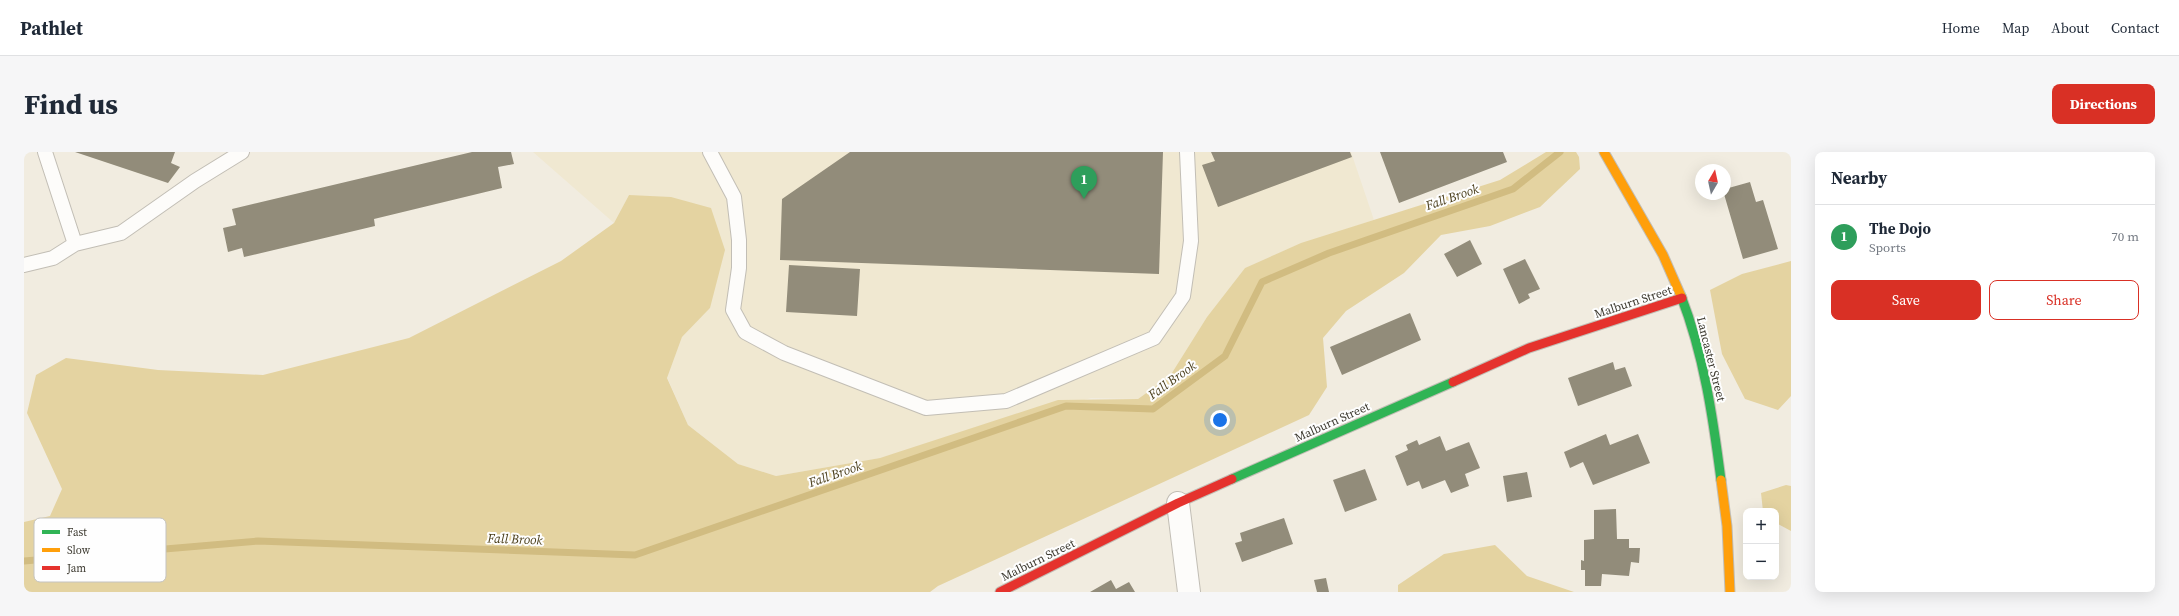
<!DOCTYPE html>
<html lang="en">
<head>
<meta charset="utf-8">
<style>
  body { margin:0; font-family:"Source Serif 4",serif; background:#f6f6f7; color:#1f2937 }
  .controls { position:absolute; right:12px; bottom:12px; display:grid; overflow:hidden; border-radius:8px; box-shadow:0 4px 16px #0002 }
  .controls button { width:36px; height:36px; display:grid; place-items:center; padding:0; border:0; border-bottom:1px solid #e0e1e3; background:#fff; color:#1f2937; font:20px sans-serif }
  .compass { position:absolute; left:1671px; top:12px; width:36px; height:36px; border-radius:50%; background:#fff; box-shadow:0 4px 16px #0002; rotate:9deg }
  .you { position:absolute; left:1196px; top:268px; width:14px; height:14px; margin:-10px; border:3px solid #fff; border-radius:50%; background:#1a73e8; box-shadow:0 0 0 6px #1a73e833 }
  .badge { display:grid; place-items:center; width:26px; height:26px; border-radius:50%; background:#d93025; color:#fff; font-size:13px; font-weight:700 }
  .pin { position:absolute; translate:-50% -33px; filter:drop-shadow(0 1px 2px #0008) }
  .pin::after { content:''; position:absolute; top:21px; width:14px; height:12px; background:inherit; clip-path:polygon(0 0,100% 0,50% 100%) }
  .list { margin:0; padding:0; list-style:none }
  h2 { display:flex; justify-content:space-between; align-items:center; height:52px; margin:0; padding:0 16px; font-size:17px }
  h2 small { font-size:13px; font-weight:400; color:#747a83 }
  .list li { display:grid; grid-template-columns:26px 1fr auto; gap:12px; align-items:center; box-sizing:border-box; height:64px; padding:0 16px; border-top:1px solid #e0e1e3 }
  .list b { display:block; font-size:15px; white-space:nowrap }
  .list p { margin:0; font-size:13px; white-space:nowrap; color:#747a83 }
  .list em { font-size:13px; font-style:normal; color:#747a83 }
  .actions { display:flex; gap:8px; padding:12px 16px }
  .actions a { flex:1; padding:9px 0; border:1px solid #d93025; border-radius:8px; text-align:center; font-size:14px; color:#d93025 }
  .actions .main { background:#d93025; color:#fff }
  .map { position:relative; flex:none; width:1767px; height:440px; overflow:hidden; border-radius:8px }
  header { display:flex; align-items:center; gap:24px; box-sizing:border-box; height:56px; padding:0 20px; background:#fff; border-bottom:1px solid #e0e1e3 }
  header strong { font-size:19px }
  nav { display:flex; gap:22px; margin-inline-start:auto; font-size:14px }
  .intro { display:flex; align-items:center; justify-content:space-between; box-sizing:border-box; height:96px; padding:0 24px }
  h1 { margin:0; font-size:28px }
  .button { padding:10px 18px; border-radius:8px; background:#d93025; color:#fff; font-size:14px; font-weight:700 }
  main { display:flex; gap:24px; padding:0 24px }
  aside { flex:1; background:#fff; border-radius:8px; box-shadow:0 4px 16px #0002 }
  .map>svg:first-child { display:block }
  .built { fill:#f0e8d1 }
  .forest { fill:#e4d3a1 }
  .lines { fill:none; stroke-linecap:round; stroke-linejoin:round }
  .stream { stroke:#d1bc81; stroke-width:7 }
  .building { fill:#928c7a }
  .lane-casing { stroke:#c2beb5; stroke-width:16 }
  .street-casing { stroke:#c2beb5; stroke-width:24 }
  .fast-casing { stroke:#c2beb5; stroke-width:11 }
  .slow-casing { stroke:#c2beb5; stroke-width:11 }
  .jam-casing { stroke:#c2beb5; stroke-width:11 }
  .lane { stroke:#fdfcfa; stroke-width:14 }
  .street { stroke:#fdfcfa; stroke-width:22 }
  .fast { stroke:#30b455; stroke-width:9 }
  .slow { stroke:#ff9f0a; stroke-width:9 }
  .jam { stroke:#e5322d; stroke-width:9 }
  .labels { text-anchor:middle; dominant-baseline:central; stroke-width:4; stroke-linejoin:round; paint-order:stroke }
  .street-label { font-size:12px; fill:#3d3a30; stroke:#fefefe }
  .water-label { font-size:13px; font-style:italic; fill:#4a3e1b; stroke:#fefefe }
  .key { fill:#fefefe; stroke:#c4c3c0; stroke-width:1 }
  .key-label { font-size:11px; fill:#3d3a30 }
</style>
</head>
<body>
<header>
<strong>Pathlet</strong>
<nav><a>Home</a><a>Map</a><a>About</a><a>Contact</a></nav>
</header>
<div class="intro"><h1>Find us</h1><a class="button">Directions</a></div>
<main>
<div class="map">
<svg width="1767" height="440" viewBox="0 0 1767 440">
  <rect width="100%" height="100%" fill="#f1ece0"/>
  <path class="built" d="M509,0H1327L1350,68L1271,94L1221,116L1183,165L1146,224L1114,247L1067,246L856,306L752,324L714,312L664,273L643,225L658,185L686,156L605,43L590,71Z"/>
  <path class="forest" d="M1522,0H1552L1555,5L1556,17L1516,55L1466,74L1417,83L1380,121L1322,159L1299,186L1303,235L1285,263L914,434L906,440H0V370L26,364L38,337L3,261L12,223L42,206L134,218L239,223L385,186L537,109L590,71L605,43L647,45L687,56L701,98L686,156L658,185L643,226L664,273L714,312L752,324L856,306L1034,248L1114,247L1146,224L1183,165L1221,116L1277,91L1476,28Z
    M1767,109V244L1754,258L1721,247L1698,202L1686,138L1718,122Z
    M1762,333L1767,334V379L1752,371V359H1739L1737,341Z
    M1471,393L1503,424L1550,440H1374V433L1420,402Z"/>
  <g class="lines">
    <path class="stream" d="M0,409L234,389L611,403L1042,254L1129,257L1201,204L1238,130L1305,101L1489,37L1536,0"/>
  </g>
  <path class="building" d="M51,0H151L147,11L156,15L144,31Z
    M448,0H487L490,12L474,15L478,36L350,67L351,74L220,105L218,96L204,100L199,76L212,73L208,57Z
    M826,0H1139L1135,122L756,108L758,47Z
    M1187,0H1326L1328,5L1194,55L1178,13L1191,9Z
    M1356,0H1479L1483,10L1375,51Z
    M1726,30L1732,50L1739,48L1754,97L1719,107L1700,42L1701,37Z
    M1446,88L1458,112L1433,125L1420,102Z
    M1501,107L1516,137L1504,142L1506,146L1495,152L1479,117Z
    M765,113L836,117L833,164L762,160Z
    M1386,161L1397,188L1318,223L1306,195Z
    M1589,210L1591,218L1601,215L1608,234L1554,254L1544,226Z
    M1582,282L1586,293L1614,282L1626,311L1569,333L1559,310L1546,316L1540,300Z
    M1416,284L1422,299L1445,290L1456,316L1441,322L1445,334L1427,341L1421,328L1398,337L1395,329L1383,334L1371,304L1384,298L1382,293L1393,288L1395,293Z
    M1341,317L1353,348L1321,360L1309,328Z
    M1503,320L1508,345L1483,350L1479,324Z
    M1592,357L1593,387H1605V396H1616L1615,411L1607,410L1605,424L1578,422L1577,434H1561V418H1557V408L1560,409V388L1570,387V358Z
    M1260,366L1269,392L1218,410L1211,391L1218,389L1216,381Z
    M1302,426L1305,440H1293L1290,428Z
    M1087,428L1092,437L1105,430L1111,440H1066Z"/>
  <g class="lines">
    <g class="lane-casing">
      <path id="lane" d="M21,0L51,92L97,81L171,29L218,0
        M686,0L710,45L715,88V116L709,158L721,180L760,201L902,256L982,249L1130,186L1159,144L1167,89L1163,0
        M0,113L29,106L51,92"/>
    </g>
    <g class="street-casing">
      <path id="street" d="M1154,351L1165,440"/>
    </g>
    <g class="fast-casing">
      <path id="fast" d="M1657,144C1680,203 1689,266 1697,328
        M1208,327L1429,230"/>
    </g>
    <g class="slow-casing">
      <path id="slow" d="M1580,0L1639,103L1657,144
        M1697,328L1703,374L1706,440"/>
    </g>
    <g class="jam-casing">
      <path id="jam" d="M1429,230L1505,196L1658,146
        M976,440L1154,351L1208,327"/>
    </g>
    <use href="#lane" class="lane"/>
    <use href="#street" class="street"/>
    <use href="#fast" class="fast"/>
    <use href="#slow" class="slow"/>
    <use href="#jam" class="jam"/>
  </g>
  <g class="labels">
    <g class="street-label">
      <text transform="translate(1609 150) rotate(-18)">Malburn Street</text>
      <text transform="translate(1687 207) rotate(76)">Lancaster Street</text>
      <text transform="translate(1308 270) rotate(-24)">Malburn Street</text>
      <text transform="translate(1014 408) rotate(-26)">Malburn Street</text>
    </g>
    <g class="water-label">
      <text transform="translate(1428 45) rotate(-19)">Fall Brook</text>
      <text transform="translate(1148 228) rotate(-36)">Fall Brook</text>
      <text transform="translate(811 322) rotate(-19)">Fall Brook</text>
      <text transform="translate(491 387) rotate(2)">Fall Brook</text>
    </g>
  </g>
  <rect x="10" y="366" width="132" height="64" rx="6" class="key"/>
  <rect x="18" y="378" width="18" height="4" fill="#30b455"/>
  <rect x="18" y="396" width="18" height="4" fill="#ff9f0a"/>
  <rect x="18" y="414" width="18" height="4" fill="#e5322d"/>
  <g class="key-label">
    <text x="43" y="384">Fast</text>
    <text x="43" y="402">Slow</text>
    <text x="43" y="420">Jam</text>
  </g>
</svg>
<div class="controls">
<button>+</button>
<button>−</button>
</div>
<svg class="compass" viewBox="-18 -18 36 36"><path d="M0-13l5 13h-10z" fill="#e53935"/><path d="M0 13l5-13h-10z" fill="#747a83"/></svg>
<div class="you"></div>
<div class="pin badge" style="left:1060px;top:47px;background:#2e9e5b">1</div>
</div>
<aside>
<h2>Nearby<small></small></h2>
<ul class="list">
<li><span class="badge" style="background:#2e9e5b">1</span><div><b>The Dojo</b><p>Sports</p></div><em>70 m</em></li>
</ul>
<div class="actions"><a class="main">Save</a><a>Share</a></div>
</aside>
</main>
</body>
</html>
